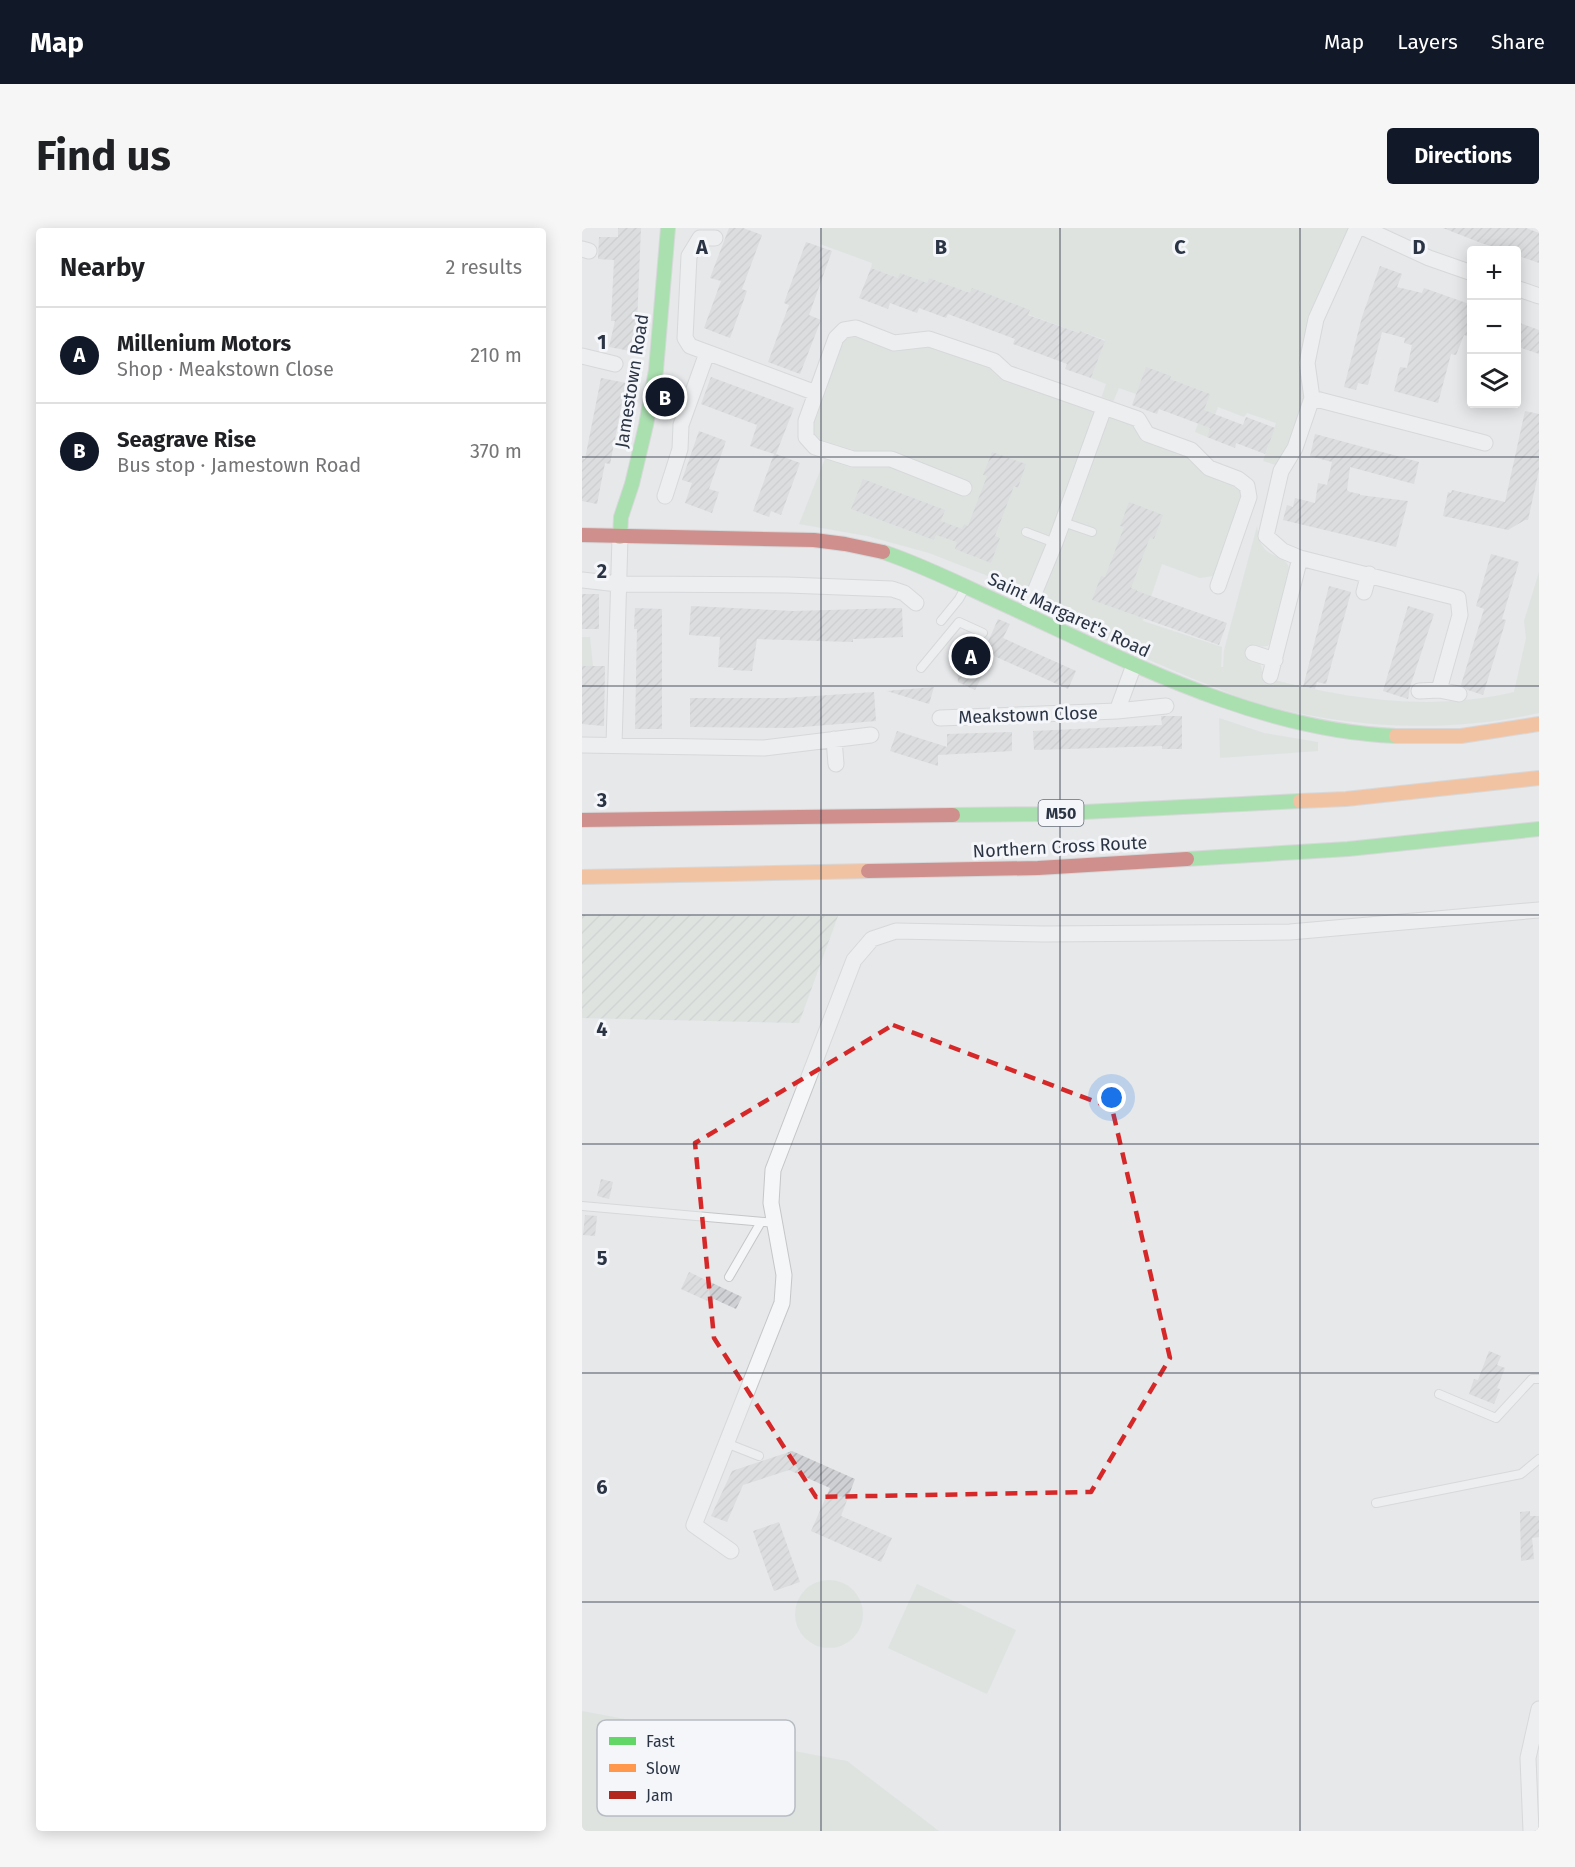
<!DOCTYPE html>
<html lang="en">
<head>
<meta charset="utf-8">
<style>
  body { margin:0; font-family:"Fira Sans",sans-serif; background:#f6f6f6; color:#202124 }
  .controls { position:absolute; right:18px; top:18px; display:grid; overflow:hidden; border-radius:6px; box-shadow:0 3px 15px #0003 }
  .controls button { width:54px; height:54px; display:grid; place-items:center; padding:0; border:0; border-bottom:2px solid #e0e0e0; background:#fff; color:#202124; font:30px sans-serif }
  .you { position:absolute; left:530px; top:870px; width:21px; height:21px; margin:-15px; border:4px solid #fff; border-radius:50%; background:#1a73e8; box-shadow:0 0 0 9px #1a73e833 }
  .badge { display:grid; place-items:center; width:39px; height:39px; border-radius:50%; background:#111827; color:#fff; font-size:20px; font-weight:700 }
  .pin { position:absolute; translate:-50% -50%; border:3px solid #fff; box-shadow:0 2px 6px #0006 }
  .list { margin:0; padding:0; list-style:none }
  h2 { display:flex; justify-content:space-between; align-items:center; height:78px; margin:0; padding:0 24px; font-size:26px }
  h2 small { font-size:20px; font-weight:400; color:#757577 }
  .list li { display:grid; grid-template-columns:39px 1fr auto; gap:18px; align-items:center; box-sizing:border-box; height:96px; padding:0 24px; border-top:2px solid #e0e0e0 }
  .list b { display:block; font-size:22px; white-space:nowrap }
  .list p { margin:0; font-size:20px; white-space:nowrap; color:#757577 }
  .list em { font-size:20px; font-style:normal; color:#757577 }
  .icon { flex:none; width:33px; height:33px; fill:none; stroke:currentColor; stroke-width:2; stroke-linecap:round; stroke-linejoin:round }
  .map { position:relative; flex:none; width:957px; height:1603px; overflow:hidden; border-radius:6px }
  header { display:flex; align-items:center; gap:36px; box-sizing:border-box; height:84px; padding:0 30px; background:#111827; color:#fff }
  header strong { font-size:28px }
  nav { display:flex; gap:33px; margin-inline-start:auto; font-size:21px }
  .intro { display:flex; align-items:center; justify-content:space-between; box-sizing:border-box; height:144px; padding:0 36px }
  h1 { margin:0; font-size:42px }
  .button { padding:15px 27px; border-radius:6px; background:#111827; color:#fff; font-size:21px; font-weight:700 }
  main { display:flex; gap:36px; padding:0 36px }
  aside { flex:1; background:#fff; border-radius:6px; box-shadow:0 3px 15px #0003 }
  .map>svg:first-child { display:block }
  .green { fill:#d6ded6 }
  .garden { fill:url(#garden-furrows) }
  .building { fill:url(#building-hatch) }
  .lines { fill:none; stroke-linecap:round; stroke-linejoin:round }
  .lane-casing { stroke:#c4c6c8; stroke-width:10 }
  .street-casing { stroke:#c4c6c8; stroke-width:17 }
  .fast-casing { stroke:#c4c6c8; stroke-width:16 }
  .slow-casing { stroke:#c4c6c8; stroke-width:16 }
  .jam-casing { stroke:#c4c6c8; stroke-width:16 }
  .lane { stroke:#f5f6f7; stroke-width:8 }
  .street { stroke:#f5f6f7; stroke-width:15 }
  .fast { stroke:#63d668; stroke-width:14 }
  .slow { stroke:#ff974d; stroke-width:14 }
  .jam { stroke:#b3261e; stroke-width:14 }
  .marked { fill:none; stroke:#d62828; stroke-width:4.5; stroke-dasharray:12 8; stroke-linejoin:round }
  .grid { fill:none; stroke:#2b3445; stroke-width:1.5; stroke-opacity:0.55 }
  .labels { text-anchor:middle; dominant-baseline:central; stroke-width:6; stroke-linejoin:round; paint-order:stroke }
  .shield { fill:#f4f6f9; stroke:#676e7b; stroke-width:1.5 }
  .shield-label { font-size:16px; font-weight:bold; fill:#2b3445 }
  .street-label { font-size:18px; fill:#2b3445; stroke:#f4f6f9 }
  .key { fill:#f4f6f9; stroke:#b8bcc3; stroke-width:1.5 }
  .key-label { font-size:16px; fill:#2b3445 }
  .grid-label { font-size:20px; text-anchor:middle; font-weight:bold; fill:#2b3445; stroke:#f4f6f9; stroke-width:6; stroke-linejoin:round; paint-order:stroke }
</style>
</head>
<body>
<header>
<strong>Map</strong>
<nav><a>Map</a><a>Layers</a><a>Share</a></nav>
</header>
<div class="intro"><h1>Find us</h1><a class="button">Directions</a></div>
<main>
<aside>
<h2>Nearby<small>2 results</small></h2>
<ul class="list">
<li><span class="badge">A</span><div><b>Millenium Motors</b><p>Shop · Meakstown Close</p></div><em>210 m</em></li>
<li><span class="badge">B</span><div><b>Seagrave Rise</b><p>Bus stop · Jamestown Road</p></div><em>370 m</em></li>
</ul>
</aside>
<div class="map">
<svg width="957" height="1603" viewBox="0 0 957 1603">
  <defs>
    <pattern id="garden-furrows" width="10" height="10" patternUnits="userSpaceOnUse" patternTransform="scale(1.5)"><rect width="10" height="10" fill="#d6ded6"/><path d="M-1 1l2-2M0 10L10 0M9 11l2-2" fill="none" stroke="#b8bfb9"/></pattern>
    <pattern id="building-hatch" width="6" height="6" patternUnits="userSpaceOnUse" patternTransform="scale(1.5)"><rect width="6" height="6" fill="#ced0d3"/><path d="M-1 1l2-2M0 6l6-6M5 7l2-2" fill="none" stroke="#b1b3b6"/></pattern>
  </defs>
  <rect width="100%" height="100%" fill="#e6e8ea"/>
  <path class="green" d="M238,0H775L734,91L729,170L700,239L681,233L694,195L665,185L662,189L636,179L625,209L613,204L627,166L588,151L564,140L554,166L537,160L531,174L519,171L524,156L509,150L523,112L498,103L497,105L347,50L345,55L316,50L289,40L290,35L238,16Z
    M262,102L312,115L347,112L556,192L609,223L660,261L665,273L641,339L631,348L618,350L580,336L561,393L640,419L639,439H641L642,422L675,298C676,304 677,312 680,317C686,330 705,327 708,342L691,412L686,418L674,419C676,429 681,439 680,449C764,471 846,484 932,464L944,410L942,393L957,344V485C865,505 770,501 678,476C663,472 647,465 632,459C578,438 526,413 474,389L467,383L465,371L347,325L285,308L217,296L246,223L224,209Z
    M0,409H8L11,438H0Z
    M637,490L682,505L736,514V523L638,530Z
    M213 1386a34 34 0 1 1 68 0a34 34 0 1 1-68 0Z
    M335,1356L434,1402L405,1466L306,1420Z
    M0,1483L265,1533L357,1603H0Z"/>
  <path class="garden" d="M0,687L256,688L217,795L0,790Z"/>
  <path class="building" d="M36,0H59L55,95L48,123L27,119L33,93H29L32,32L16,31L17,9H36Z
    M147,0H161L180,7L160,61L165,63L148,110L122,100L139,53L128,50Z
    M861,0H944L957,5V35L934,27V22H922L899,15Z
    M224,14L250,23L227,87L239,92L218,146L186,134L207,77L202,75Z
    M798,38L820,46L815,59L840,65L842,60L890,77V110L882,107L874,127L869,126L856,175L812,163L818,139L825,140L830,117L822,115L823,110L800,104L786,157L776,155L774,162L762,159L780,89Z
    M289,40L316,50L318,45L345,55L347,50L388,65L390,60L448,82L446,87L497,105L498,103L523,113L509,150L483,141L485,136L431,116L433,111L366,86L364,90L337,80L335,85L308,75L306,81L277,70Z
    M938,95L957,102V126L934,118V104Z
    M564,139L589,148L588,151L628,166L622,182L661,197L664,189L693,200L683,226L654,215L653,220L625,209L628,200L577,181L575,186L550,177Z
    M129,149L212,180L194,226L218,235L199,287L189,283L187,289L171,283L192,226L168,218L175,197L119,176Z
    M19,150L44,155L28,236L23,235L15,276L0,273V230L3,231Z
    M943,183L957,186V242L946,292H943L926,302L861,288L866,264L869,265L870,262L923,274Z
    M117,203L144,213L127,261L137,264L130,285L103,275L110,255L100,252Z
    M733,206L837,234L832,256L768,239L765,262L768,264L778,266V267L826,273L814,319L701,292L705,277L711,279L713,270L733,275L736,255L745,257L750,234L728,228Z
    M410,224L444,236L436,260L432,258L413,308L418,310L409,335L373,321L375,314L354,307L352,312L269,281L281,251L363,282L359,293L380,301L382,296L386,298L405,248L401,247Z
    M547,274L581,287L572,311L568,309L549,360L555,362V363L645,395L637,417L510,372L519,348L523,349L542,299L538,298Z
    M909,326L937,334L920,391L924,392L901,467L886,462L879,457L902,381L894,378Z
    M747,358L769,364L744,456L735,454L733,461L721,459Z
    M0,366H17V401H0Z
    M109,378L211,383L320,380L321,409L271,411V414L175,411L170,443L151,442L152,440L136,439L138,409L107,407Z
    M826,378L852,386L828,459L826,471L801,463Z
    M53,380L80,381V501H53L55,401H52Z
    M416,391L428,396L421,410L494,443L486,461L410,427L393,462L376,454L375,439L391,407L406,414Z
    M0,438H23L22,498L0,496Z
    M352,459L347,476L305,463Z
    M292,464L294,493L208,500L108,499V470H204Z
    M579,488H600V521H580V518L452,522L451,503L580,497Z
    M315,503L365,519V506L430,504V523L356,527V538L308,523Z
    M19,951L31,954L27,971L15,968Z
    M3,987L15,988L13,1008L1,1007Z
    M107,1044L160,1069L154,1081L132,1071L130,1075L99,1061Z
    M907,1123L919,1128L915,1137L923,1140L915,1160L918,1161L912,1176L887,1166L892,1151L896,1152Z
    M210,1223L273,1251L259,1288L310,1310L299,1334L229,1303L248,1260L207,1242L161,1257L145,1294L129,1288L150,1243Z
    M948,1283V1288H957V1309L950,1310L952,1331L939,1333L938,1284Z
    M197,1294L218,1354L192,1363L171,1303Z"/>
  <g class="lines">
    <g class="lane-casing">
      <path id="lane" d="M481,294L510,304
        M444,304L473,315
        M359,393L377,371L383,360
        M339,440L377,394L401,405
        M0,978L193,995
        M147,1049L179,994
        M857,1166L914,1190L950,1151H957
        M144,1215L177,1228
        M794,1275L939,1246L957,1231"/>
    </g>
    <g class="street-casing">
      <path id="street" d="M775,0L734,91L725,135L730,170L903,215
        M782,0L847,30L890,45
        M133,10H118L107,28L103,110L108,118L234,165
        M0,21L7,23
        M934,60L957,68
        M0,128L33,136
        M730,170L713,220L699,243L684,308L701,323L718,330L876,370L878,387L857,462
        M382,260L309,231H271L233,219L224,209V193L254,110L262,102L274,100L312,115L347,111L412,133L425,145L556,191L565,206L609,222L627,240L656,251L665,258L667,269L636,358
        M83,268L98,221L99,197L125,125
        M0,352L36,356L206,357L310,361L322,365L334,375
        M782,364L787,346
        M444,385L473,315L522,180
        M671,425L693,432
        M688,448L718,330
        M837,463L857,462L877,466
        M535,483L552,437
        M358,490L535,483L584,478
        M252,511L254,536
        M0,517L182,520L289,507
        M32,517L38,309
        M149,1323L112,1297L200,1075L202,1047L189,975L191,942L272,732L290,711L314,703L462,706L708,704L957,682
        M949,1603L946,1530L957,1481"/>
    </g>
    <g class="fast-casing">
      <path id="fast" d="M38,309L39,289L50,256L64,197L74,142L86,0
        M301,324C337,336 372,353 406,369C537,428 668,502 814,508
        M371,587L462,586L718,573
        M605,631L766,621L957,601"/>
    </g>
    <g class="slow-casing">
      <path id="slow" d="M814,508H879L957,496
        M718,573L764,571L957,550
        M0,649L286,643"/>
    </g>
    <g class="jam-casing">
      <path id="jam" d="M0,307L232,312L263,316L301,324
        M0,592L371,587
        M286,643L456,640L605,631"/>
    </g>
    <use href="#lane" class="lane"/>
    <use href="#street" class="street"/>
    <use href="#fast" class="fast"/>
    <use href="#slow" class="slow"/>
    <use href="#jam" class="jam"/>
  </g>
  <path d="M0 0H957V1603H0ZM311,797L530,880L588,1130L509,1264L234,1269L132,1110L113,915Z" fill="#e6e8ea" fill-opacity=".55" fill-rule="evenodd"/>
  <path class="marked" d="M311,797L530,880L588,1130L509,1264L234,1269L132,1110L113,915Z"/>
  <path class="grid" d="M239,0V1603M478,0V1603M718,0V1603M0,229H957M0,458H957M0,687H957M0,916H957M0,1145H957M0,1374H957"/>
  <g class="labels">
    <rect class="shield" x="456.5" y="572" width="45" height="26" rx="4.5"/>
    <g class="shield-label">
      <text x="479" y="585">M50</text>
    </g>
    <g class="street-label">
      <text transform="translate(50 153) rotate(-81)">Jamestown Road</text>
      <text transform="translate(487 387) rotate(25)">Saint Margaret's Road</text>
      <text transform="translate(446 487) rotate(-2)">Meakstown Close</text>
      <text transform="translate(478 619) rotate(-3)">Northern Cross Route</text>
    </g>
  </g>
  <rect x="15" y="1492" width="198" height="96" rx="9" class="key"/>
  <rect x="27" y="1509" width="27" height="8" fill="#63d668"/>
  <rect x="27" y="1536" width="27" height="8" fill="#ff974d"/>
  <rect x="27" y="1563" width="27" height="8" fill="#b3261e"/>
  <g class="key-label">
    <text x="64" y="1519">Fast</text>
    <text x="64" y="1546">Slow</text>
    <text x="64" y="1573">Jam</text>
  </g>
  <g class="grid-label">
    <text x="120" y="26">A</text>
    <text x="359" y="26">B</text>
    <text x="598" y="26">C</text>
    <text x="837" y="26">D</text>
    <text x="20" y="121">1</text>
    <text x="20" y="350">2</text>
    <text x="20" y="579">3</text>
    <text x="20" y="808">4</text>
    <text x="20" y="1037">5</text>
    <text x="20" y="1266">6</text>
  </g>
</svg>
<div class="controls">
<button>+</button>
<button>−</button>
<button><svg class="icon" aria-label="layers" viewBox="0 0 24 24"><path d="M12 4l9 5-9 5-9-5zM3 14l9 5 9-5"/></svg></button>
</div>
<div class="you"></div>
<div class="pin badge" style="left:389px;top:428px">A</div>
<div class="pin badge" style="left:83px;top:169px">B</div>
</div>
</main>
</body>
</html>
